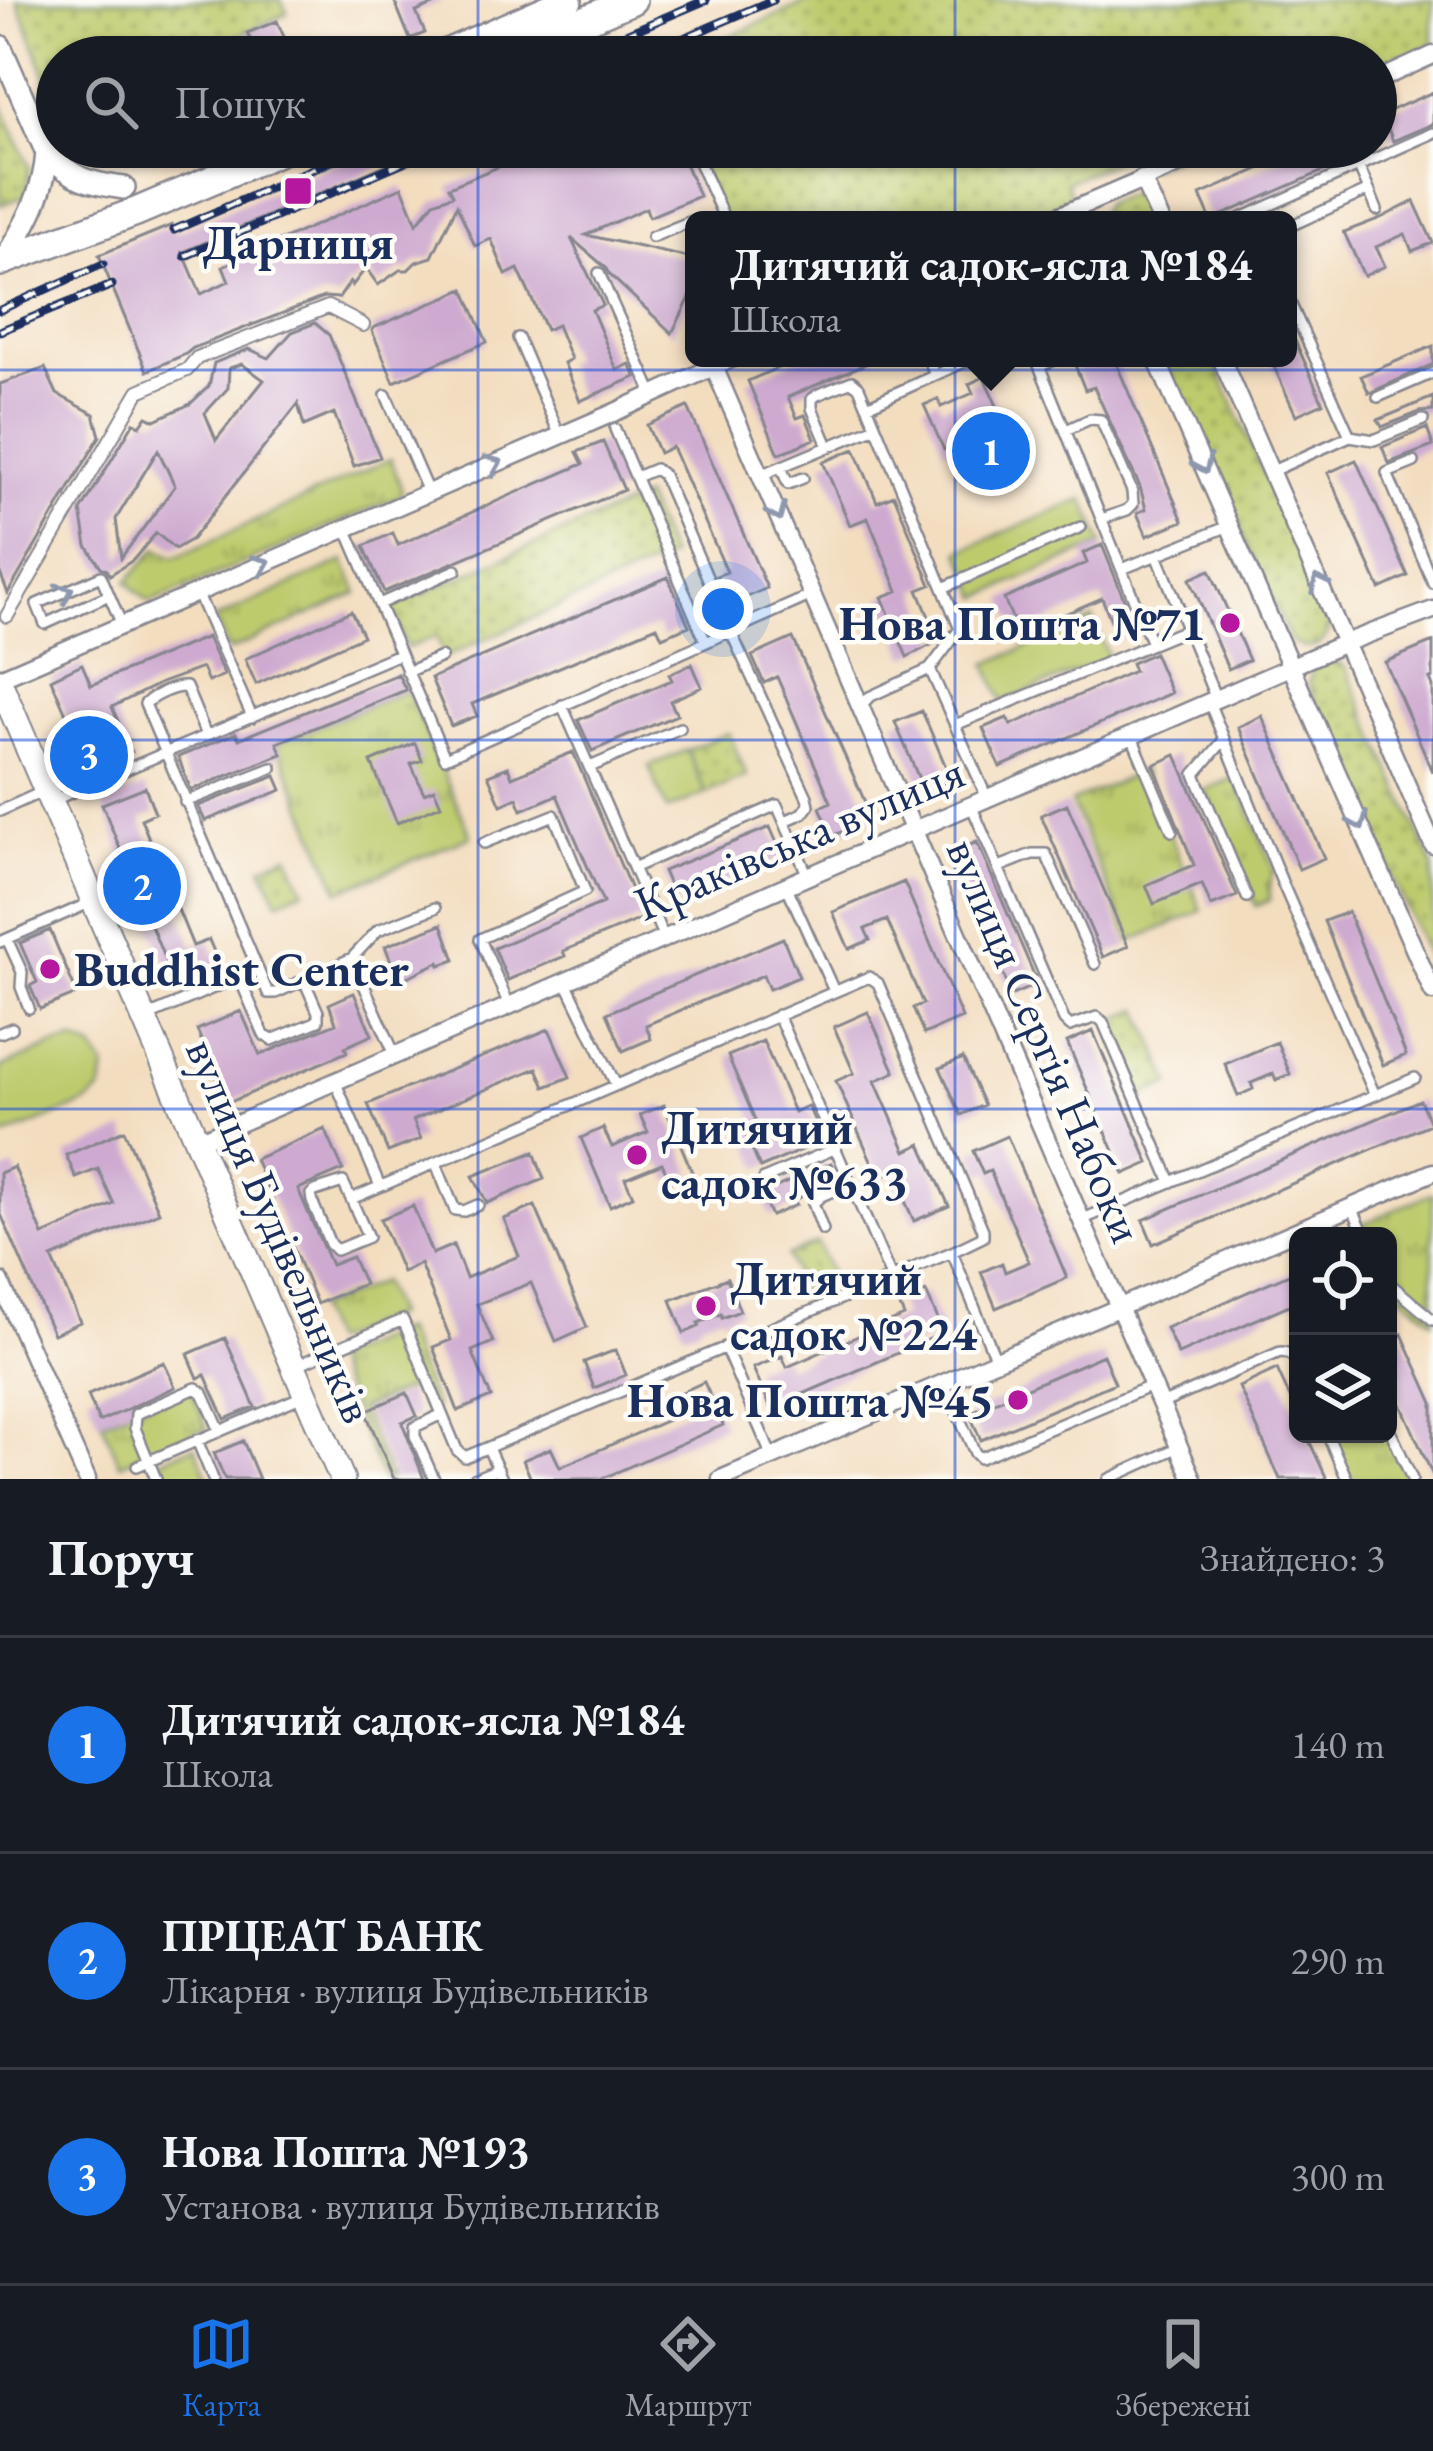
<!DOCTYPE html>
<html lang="uk">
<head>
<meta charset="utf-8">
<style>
  body { margin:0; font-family:"EB Garamond",serif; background:#242831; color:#f1f3f6 }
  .controls { position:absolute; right:36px; bottom:36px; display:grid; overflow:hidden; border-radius:18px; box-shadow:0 3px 9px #0004 }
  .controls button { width:108px; height:108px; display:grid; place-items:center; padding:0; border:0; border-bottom:3px solid #363941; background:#171b24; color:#f1f3f6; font:60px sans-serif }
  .you { position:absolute; left:723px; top:609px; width:42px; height:42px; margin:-30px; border:9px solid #fff; border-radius:50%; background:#1a73e8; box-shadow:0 0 0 18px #1a73e833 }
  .badge { display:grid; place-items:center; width:78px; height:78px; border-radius:50%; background:#1a73e8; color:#fff; font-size:39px; font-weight:700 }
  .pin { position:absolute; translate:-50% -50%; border:6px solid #fff; box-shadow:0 3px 12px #0006 }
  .popup { position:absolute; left:685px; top:211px; width:612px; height:156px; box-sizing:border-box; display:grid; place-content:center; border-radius:18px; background:#171b24; filter:drop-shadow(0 3px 9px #0005); font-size:39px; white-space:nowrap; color:#9ea1a6 }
  .popup b { font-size:45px; color:#f1f3f6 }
  .popup::after { content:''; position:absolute; left:50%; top:100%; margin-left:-24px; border:24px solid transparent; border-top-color:#171b24 }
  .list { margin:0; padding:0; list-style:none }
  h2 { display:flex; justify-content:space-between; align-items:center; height:156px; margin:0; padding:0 48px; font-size:51px }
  h2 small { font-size:39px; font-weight:400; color:#9ea1a6 }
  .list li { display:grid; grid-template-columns:78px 1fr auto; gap:36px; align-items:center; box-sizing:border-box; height:216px; padding:0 48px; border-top:3px solid #363941 }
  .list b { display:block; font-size:45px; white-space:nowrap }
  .list p { margin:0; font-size:39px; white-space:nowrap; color:#9ea1a6 }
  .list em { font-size:39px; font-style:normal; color:#9ea1a6 }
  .icon { flex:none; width:66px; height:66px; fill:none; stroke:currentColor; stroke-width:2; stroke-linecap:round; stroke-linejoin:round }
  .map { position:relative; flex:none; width:1433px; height:1479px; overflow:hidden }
  .search { position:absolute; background:#171b24; box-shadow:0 3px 9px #0004; left:36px; right:36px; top:36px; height:132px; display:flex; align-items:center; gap:30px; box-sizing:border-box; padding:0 42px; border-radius:66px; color:#9ea1a6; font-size:45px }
  .sheet { height:804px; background:#171b24 }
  nav { display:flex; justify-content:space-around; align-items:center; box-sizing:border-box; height:168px; border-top:3px solid #363941; background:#171b24; font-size:33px; color:#9ea1a6 }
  nav a { display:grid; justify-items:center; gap:6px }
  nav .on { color:#1a73e8 }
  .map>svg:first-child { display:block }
  .grass { fill:url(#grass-tufts); stroke:#6c7d66; stroke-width:3 }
  .park { fill:url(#park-dots); stroke:#6c7d66; stroke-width:3 }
  .garden { fill:#becb6d; stroke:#6c7d66; stroke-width:3 }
  .building { fill:#ceaad0; fill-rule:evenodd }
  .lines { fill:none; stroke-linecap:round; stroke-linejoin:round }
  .service-casing { stroke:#87868e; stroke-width:14 }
  .pedestrian-casing { stroke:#87868e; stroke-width:16 }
  .minor-casing { stroke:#87868e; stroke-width:21 }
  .tertiary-casing { stroke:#87868e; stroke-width:26 }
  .secondary-casing { stroke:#87868e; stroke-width:28 }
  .primary-casing { stroke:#87868e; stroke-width:32 }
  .service { stroke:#fff; stroke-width:9 }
  .pedestrian { stroke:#fff; stroke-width:12 }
  .minor { stroke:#fff; stroke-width:16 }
  .tertiary { stroke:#fff; stroke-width:21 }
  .secondary { stroke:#fff; stroke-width:24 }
  .primary { stroke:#fff; stroke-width:27 }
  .rail-casing { stroke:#1b2f5e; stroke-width:9 }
  .rail { stroke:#fdfcf7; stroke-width:4.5; stroke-dasharray:14; stroke-linecap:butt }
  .oneway { stroke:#8d97ae }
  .grid { fill:none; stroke:#1d4ed8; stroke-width:3; stroke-opacity:0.55 }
  .poi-dot { fill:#b5179e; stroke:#fdfcf7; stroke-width:4.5 }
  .labels { text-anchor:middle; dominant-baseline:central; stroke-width:9; stroke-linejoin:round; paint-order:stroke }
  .poi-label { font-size:48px; font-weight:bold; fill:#1b2f5e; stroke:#fdfcf7; text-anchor:start }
  .street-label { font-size:48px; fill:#1b2f5e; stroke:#fdfcf7 }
</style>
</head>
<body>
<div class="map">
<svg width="1433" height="1479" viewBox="0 0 1433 1479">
  <defs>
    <pattern id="grass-tufts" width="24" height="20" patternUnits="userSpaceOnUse" patternTransform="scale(3)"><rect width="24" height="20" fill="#becb6d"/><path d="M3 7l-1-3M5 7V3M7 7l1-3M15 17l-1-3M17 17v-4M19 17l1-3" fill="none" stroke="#9aa55d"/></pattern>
    <pattern id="park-dots" width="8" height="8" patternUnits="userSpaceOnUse" patternTransform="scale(3)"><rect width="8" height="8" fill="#becb6d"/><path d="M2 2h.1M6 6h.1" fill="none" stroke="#9aa55d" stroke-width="1.8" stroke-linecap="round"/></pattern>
  </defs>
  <rect width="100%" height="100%" fill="#fdfcf7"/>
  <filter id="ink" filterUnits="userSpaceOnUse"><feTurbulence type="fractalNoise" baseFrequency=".00833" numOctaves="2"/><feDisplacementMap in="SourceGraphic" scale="24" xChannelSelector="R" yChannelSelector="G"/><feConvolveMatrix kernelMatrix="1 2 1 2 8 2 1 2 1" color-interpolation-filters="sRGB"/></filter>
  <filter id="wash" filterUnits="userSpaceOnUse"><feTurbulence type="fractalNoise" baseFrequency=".004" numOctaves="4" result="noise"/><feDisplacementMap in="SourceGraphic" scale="48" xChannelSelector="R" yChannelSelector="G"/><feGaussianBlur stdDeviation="2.7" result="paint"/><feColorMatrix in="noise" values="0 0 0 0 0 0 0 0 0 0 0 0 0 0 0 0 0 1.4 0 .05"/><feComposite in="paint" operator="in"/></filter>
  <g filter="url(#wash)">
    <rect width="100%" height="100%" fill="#f3ddbf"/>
    <path class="grass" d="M391,459L402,491L398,497L150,603L127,582L157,548L174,557L183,554Z
      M344,561L358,593L229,651L215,619Z
      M407,690L471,836L339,891L277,743Z
      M1143,771L1202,911L1131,941L1071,802Z
      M1236,777L1274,870L1269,883L1270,900L1256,906L1205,790Z
      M1433,1193V1320L1388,1282V1236H1365L1360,1225Z
      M381,1282L395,1315L330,1342L316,1309Z
      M403,1330L435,1407L426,1411L414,1386L360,1409L390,1479H382L331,1360Z
      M190,1386L207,1428L120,1464L102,1422Z
      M1330,1434H1388L1408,1479H1349Z
      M195,1446L209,1479H159L153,1463Z"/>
    <path class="park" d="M17,0H281L287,13L192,57H57V105Z
      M812,0H1433V44L1376,69V57H683Z
      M0,101L29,167L26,196L0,205Z
      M691,147H1196L1150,167L1141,150L1066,182L1072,199L1024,220H722Z
      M1134,192L1140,195L1152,220H1103L1101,210L1105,203Z
      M1164,358H1213L1329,624C1327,647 1308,654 1290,641Z
      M644,497L670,557L445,657L436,636L407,648L391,607Z
      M1329,661L1342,665L1347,670L1433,866V969L1309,686C1309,672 1315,664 1329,661Z
      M729,733L747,776L706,794L687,750Z
      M288,855L304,889L278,901L262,867Z
      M1140,1009L1171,1084L1143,1096L1112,1021Z
      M817,1243L835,1285L804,1297L787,1256Z"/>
    <path class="garden" d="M1084,499L1103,544L980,597L960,551Z
      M1093,619L1109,658L1003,702L987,664Z
      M687,750L706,794L667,810L649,766Z
      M75,1041L93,1049L105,1067L102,1089L89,1102L0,1138V1068L55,1045Z"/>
    <g id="blocks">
      <path class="building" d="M394,0H445L416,12L425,33L410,39Z
        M277,21L284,37L273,41L278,51L265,57H206L250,39L247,33Z
        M1433,92V124L1393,141L1382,114Z
        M373,147H427L183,252L201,294L229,281L223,266L402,187L417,223L434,202L453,195L449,187L527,155L564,165L557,147H678L699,196L649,217L646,208L586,235L694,259V290L672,333L609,274L605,267L571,238L603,305L592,310L617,370L630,364L636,377L580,401L564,363L571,359L557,325L546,330L518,269L506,275L491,239L475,246L457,205L432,257L416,262L408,270H400L378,285L366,268L352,286L350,282L339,298L324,297L193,348L186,354L147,371L99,255L172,225L175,233Z
        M1309,147H1340L1346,161L1211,220L1200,195Z
        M1414,201L1433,243L1412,251L1405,234L1376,247L1385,266L1364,276L1344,232L1381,218Z
        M464,289L487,342L394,382L372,331L373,328Z
        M315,323L329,335L380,457L354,466L334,413L304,426L298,404L192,539L175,549L156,533L133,560L110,575L107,570L101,567L87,546L81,511L134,422L140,426L147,416L155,420L190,404L209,386L214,363L249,349L269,358L292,332ZM242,364L264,380L216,440L205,413L228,388L229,368ZM158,450L175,486L121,558L116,519Z
        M1288,325L1323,403L1296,415L1270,358H1288Z
        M1433,346V364L1369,393L1361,376Z
        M800,358H879L788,397L797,418L805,415L815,439L779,454L748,381Z
        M1092,358H1114L1183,521L1147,536L1137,513L1146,509L1140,487L1094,387L1085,390L1075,365Z
        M45,368L57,394L94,414L100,436L8,593L0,573V384Z
        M984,377L1005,424L990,430L987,424L955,438L957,444L944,450L924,405L938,399L941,407L973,393L969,384Z
        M1433,397V411L1420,412L1382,427L1378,420Z
        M688,407L767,588L729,605L716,576L727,572L672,447L659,453L647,425Z
        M1427,428L1433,446L1389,463L1382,447Z
        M603,442L624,490L384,592L364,546L393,533L398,545L511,495L583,464L577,452Z
        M855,449L877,502L894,495L931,585L918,590L939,641L907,657L882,597L898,591L868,518L850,525L823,462Z
        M1356,460L1408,576L1380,589L1328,473Z
        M1102,545L1135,626L1116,633L1102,598L1019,634L1004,599L1087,563L1083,553Z
        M1210,570L1249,660L1228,669L1190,579Z
        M668,577L689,626L662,637L657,626L472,704L477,716L451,726L431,678Z
        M351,611L363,636L256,684L245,659Z
        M207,637L224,675L208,682L202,668L161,683L112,707L131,752L90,769L51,679L82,664L91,685Z
        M793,638L872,818L832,836L820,807L831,802L777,677L764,683L752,656Z
        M1433,642V678L1430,679L1433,687V772L1385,662Z
        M1154,653L1171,693L1000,767L983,728L1007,718L1011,725L1134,671L1131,663Z
        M692,664L702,687L670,701L677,715L592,751L578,720L672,680L669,674Z
        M398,674L406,690L277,743L282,754L191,790L178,757L236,733L239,739Z
        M922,711L952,781L925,793L895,722Z
        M1262,716L1324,858L1299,869L1238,727Z
        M415,743L422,760L411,764L424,793L434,789L441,805L397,823L371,762Z
        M573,752L643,918L563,951L565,956L508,980L494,948L603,903L557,795L522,810L517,798L501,805L488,775L508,767L512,777Z
        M1176,755L1237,896L1211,906L1202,884L1154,904L1146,885L1194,865L1154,765Z
        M276,776L282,790L205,821L198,806Z
        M145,787L155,813L141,819L193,946L209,940L220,966L175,985L102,804Z
        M1067,804L1128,946L1103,957L1041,815Z
        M770,827L783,857L676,902L663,871Z
        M977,842L1038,984L1012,995L951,853Z
        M904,882L962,1018L924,1034L913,1008L923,1004L887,920L865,929L870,940L849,949L833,912Z
        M1348,912L1406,1055L1383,1065L1324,921Z
        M442,924L455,960L440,965L439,962L399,981L385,946Z
        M50,930L77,994L40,1009L30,986L37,982L20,943Z
        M783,938L799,977L769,989L763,975L646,1025L651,1039L623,1051L607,1013Z
        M354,993L372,1035L345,1047L347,1052L228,1103L197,1030L241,1011L260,1055L336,1023L329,1004Z
        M868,1012L895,1072L875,1081L906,1151L921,1144L949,1206L914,1221L892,1172L879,1178L836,1081L854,1073L834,1027Z
        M549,1029L570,1077L545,1087L537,1068L413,1120L421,1139L388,1152L368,1104Z
        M1093,1031L1149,1163L1124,1174L1067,1042Z
        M763,1041L794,1112L808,1106L823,1141L760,1168L745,1133L758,1127L728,1056Z
        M1277,1042L1290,1074L1276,1080L1273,1074L1251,1083L1253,1089L1238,1096L1225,1064Z
        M963,1058L984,1105L961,1115L940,1068Z
        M1420,1100L1430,1124L1153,1244L1143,1220Z
        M664,1105L692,1172L670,1181L662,1163L625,1178L633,1196L610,1206L581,1138L603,1128L612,1147L648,1132L640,1115Z
        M325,1129L343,1170L298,1189L331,1265L352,1257L364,1284L317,1304L255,1159Z
        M124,1130L159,1212L52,1258L80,1322L53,1334L0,1212V1173L14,1167L43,1235L114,1204L98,1169L76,1178L66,1155Z
        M1007,1136L1067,1278L996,1308L981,1272L1002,1263L1005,1272L1029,1262L990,1171L983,1174L973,1151Z
        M534,1152L544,1179L487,1203L473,1176Z
        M831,1163L838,1179L794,1200L796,1205L771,1216L761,1194Z
        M413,1206L432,1254L453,1245L466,1278L519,1256L504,1219L535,1206L587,1327L556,1341L531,1283L477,1304L493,1342L472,1351L491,1397L458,1411L433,1347L451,1340L420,1264L402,1272L380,1219Z
        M1298,1270V1301L1178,1354L1166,1328Z
        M727,1278L740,1311L722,1318L721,1314L698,1323L700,1326L684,1333L671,1300Z
        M926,1292L944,1333L771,1408L753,1368L782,1356L787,1367L904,1316L899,1304Z
        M1402,1334L1433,1403V1476L1388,1375V1340Z
        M225,1338L255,1407L225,1419L205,1375L198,1378L188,1354Z
        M616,1350L626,1375L594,1388L584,1362Z
        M1103,1355L1115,1383L981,1440L969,1413Z
        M164,1362L175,1387L99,1422L88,1395Z
        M1277,1369L1298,1415V1434H1306L1327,1479H1280L1239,1387Z
        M704,1382L723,1425L601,1479H531L523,1460L551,1448L560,1467L686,1412L678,1394Z
        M407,1393L417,1416L402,1422L424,1479H394L365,1411Z
        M243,1441L259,1479H225L214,1453Z"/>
    </g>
  </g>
  <g filter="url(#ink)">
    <use href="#blocks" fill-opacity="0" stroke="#87868e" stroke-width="3"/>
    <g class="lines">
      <g class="service-casing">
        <path id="service" d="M291,57C309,49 322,40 337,57
          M204,147L205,156
          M692,147L725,220
          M1369,190L1377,210
          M1237,220L1433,133
          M1288,227L1369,190L1350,147
          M652,237L694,220
          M599,273L653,394
          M1288,298L1350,436L1374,440L1423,420
          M518,338L560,436
          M928,358L935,375
          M1036,358L1152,644
          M1040,366L1059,358
          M386,395L428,492
          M1378,397L1433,373
          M615,429L705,640
          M1066,430L1090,419L1101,420L1132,491L1133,504L1127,510L1102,519
          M828,446L812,408V399L817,395L852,381L859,387L867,406L973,358
          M1414,462L1387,473L1433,583
          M781,467L788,484L803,478
          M1270,472L1350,436
          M761,475L876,427
          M636,477L655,469L663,475L730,630L807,797L809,805L803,813L785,821
          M346,528L445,758L812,595
          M1157,555L1216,699
          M1122,569L1229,526
          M943,588L1081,527
          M197,592L252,717
          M109,595L45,624L37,604L101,576L122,625
          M379,604L456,570
          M930,669L955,725
          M407,672L441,657
          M1209,702L1282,882L1375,1095
          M562,705L664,938
          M860,707L869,697L930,669L960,629L867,405
          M206,735L186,687C174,686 154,695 145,704L268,993H276L352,958L378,930L435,908
          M1132,737L1172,831
          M1224,740L1195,774L1247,897
          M590,767L680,728
          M987,798L955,725L1188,629
          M56,799L399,654
          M185,802L272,768
          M971,805L1064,1020L1070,1026L1097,1017L1103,1022L1171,1182
          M0,811L44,791
          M484,843L554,815L585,891L480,939L509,1005
          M635,867L777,805L808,876
          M999,867L1032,854H1046L1095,964
          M787,887L834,991
          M7,939L22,972L21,987L29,1008
          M0,942L94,901
          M352,958L395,1055
          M239,977L264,1035L272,1040L318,1021V1012L304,980
          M566,982L616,1085
          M778,1015L891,1277
          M146,1017L257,969
          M0,1033L12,1028
          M335,1081L380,1186
          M436,1164L455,1210L464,1211L478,1205
          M764,1179L836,1148
          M1352,1207L1365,1236
          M1081,1220L1415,1078
          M823,1230L813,1203L821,1196L851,1183
          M952,1252L996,1360
          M1388,1282L1433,1320
          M725,1347L772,1457
          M297,1365L403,1320L457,1450L465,1457L952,1252L983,1237V1230L878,983L869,977L351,1199L343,1182L315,1191L311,1194L312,1201L330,1244L336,1250L368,1237L351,1199
          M944,1383L975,1453L980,1458L1151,1386
          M1161,1404L1280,1352C1291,1352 1294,1357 1298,1367
          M1388,1425L1412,1479
          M1327,1434L1347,1479
          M197,1440L213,1479
          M488,1448L502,1479
          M137,1466L303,1396
          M156,1479L135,1428L136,1414L196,1388L203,1393L220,1431
          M434,1479L415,1436V1427L442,1414
          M474,1479L498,1469
          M1109,1479L1179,1447"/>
      </g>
      <g class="pedestrian-casing">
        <path id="pedestrian" d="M7,616L139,391L187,370L197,358L328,307L363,325"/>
      </g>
      <g class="minor-casing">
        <path id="minor" d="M1376,81L1433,55
          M1142,179L1161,220
          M1049,220L1220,147
          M1156,358L1433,992
          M1221,358L1433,845
          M714,367L1193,1479
          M0,678L613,413L733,358
          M198,1141L1345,643L1433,610
          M0,1281L87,1479
          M721,1479L1433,1172"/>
      </g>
      <g class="tertiary-casing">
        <path id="tertiary" d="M0,46L47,153C73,179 88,183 124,188
          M5,260C25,225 44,195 47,153"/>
      </g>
      <g class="secondary-casing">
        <path id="secondary" d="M0,683L342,1479"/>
      </g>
      <g class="primary-casing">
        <path id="primary" d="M438,57L568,0
          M499,57L632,0
          M0,262L136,212L289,147"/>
      </g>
      <use href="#service" class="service"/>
      <use href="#pedestrian" class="pedestrian"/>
      <use href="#minor" class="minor"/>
      <use href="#tertiary" class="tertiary"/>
      <use href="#secondary" class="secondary"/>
      <use href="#primary" class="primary"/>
      <g class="rail-casing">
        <path id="rail" d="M572,57L706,0
          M640,57L773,0
          M174,230L362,147
          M185,256L438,147
          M0,310L103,264
          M0,331L112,285"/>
      </g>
      <use href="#rail" class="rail"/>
    </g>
    <defs><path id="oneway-chevron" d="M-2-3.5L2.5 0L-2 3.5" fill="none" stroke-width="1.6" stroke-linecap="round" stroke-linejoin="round" transform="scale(3)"/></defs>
    <g class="oneway">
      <use href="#oneway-chevron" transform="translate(494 464) rotate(-23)"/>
      <use href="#oneway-chevron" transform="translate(1203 465) rotate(66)"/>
      <use href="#oneway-chevron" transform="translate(777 513) rotate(67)"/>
      <use href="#oneway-chevron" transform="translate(262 564) rotate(-23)"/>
      <use href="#oneway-chevron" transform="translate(1319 583) rotate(-114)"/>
      <use href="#oneway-chevron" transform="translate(65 592) rotate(-24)"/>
      <use href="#oneway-chevron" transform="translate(1359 822) rotate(67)"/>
    </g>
  </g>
  <path class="grid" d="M478,0V57M955,0V57M478,147V1479M955,147V1479M0,370H1433M0,740H1433M0,1109H1433"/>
  <g class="poi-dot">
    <rect x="283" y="176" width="30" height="30" rx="6"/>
    <circle cx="1230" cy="623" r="12"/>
    <circle cx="50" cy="969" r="12"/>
    <circle cx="637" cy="1155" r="12"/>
    <circle cx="706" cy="1306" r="12"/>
    <circle cx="1018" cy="1400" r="12"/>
  </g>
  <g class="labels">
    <g class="poi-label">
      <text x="298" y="242" text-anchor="middle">Дарниця</text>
      <text x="1206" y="623" text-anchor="end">Нова Пошта №71</text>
      <text x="74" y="969">Buddhist Center</text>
      <text x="661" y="1127">Дитячий<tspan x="661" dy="55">садок №633</tspan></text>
      <text x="730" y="1278">Дитячий<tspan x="730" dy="55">садок №224</tspan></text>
      <text x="994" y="1400" text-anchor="end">Нова Пошта №45</text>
    </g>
    <g class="street-label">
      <text transform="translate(799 837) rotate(-23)">Краківська вулиця</text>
      <text transform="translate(1046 1040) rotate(67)">вулиця Сергія Набоки</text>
      <text transform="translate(281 1230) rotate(67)">вулиця Будівельників</text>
    </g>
  </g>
</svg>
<div class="controls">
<button><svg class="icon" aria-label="locate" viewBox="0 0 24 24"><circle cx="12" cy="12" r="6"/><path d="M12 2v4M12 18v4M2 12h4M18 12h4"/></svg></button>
<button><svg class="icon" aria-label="layers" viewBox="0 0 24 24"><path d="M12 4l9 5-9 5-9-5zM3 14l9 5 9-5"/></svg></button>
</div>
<div class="you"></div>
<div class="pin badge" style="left:991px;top:451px">1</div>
<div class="popup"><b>Дитячий садок-ясла №184</b>Школа</div>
<div class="pin badge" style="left:142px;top:886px">2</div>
<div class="pin badge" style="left:89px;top:755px">3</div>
<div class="search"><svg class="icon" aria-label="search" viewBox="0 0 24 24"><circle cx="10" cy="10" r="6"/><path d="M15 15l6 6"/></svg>Пошук</div>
</div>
<section class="sheet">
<h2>Поруч<small>Знайдено: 3</small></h2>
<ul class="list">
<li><span class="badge">1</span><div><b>Дитячий садок-ясла №184</b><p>Школа</p></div><em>140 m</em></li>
<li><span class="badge">2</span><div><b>ПРЦЕАТ БАНК</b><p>Лікарня · вулиця Будівельників</p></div><em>290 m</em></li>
<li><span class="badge">3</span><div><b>Нова Пошта №193</b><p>Установа · вулиця Будівельників</p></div><em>300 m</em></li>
</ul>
</section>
<nav>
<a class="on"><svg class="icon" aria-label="map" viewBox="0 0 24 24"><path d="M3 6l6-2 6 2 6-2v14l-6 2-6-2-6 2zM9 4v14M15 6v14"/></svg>Карта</a>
<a><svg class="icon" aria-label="directions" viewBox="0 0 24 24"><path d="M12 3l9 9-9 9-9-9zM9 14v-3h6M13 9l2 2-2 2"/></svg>Маршрут</a>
<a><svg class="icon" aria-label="saved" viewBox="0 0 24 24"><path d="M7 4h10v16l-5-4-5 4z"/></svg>Збережені</a>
</nav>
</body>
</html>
